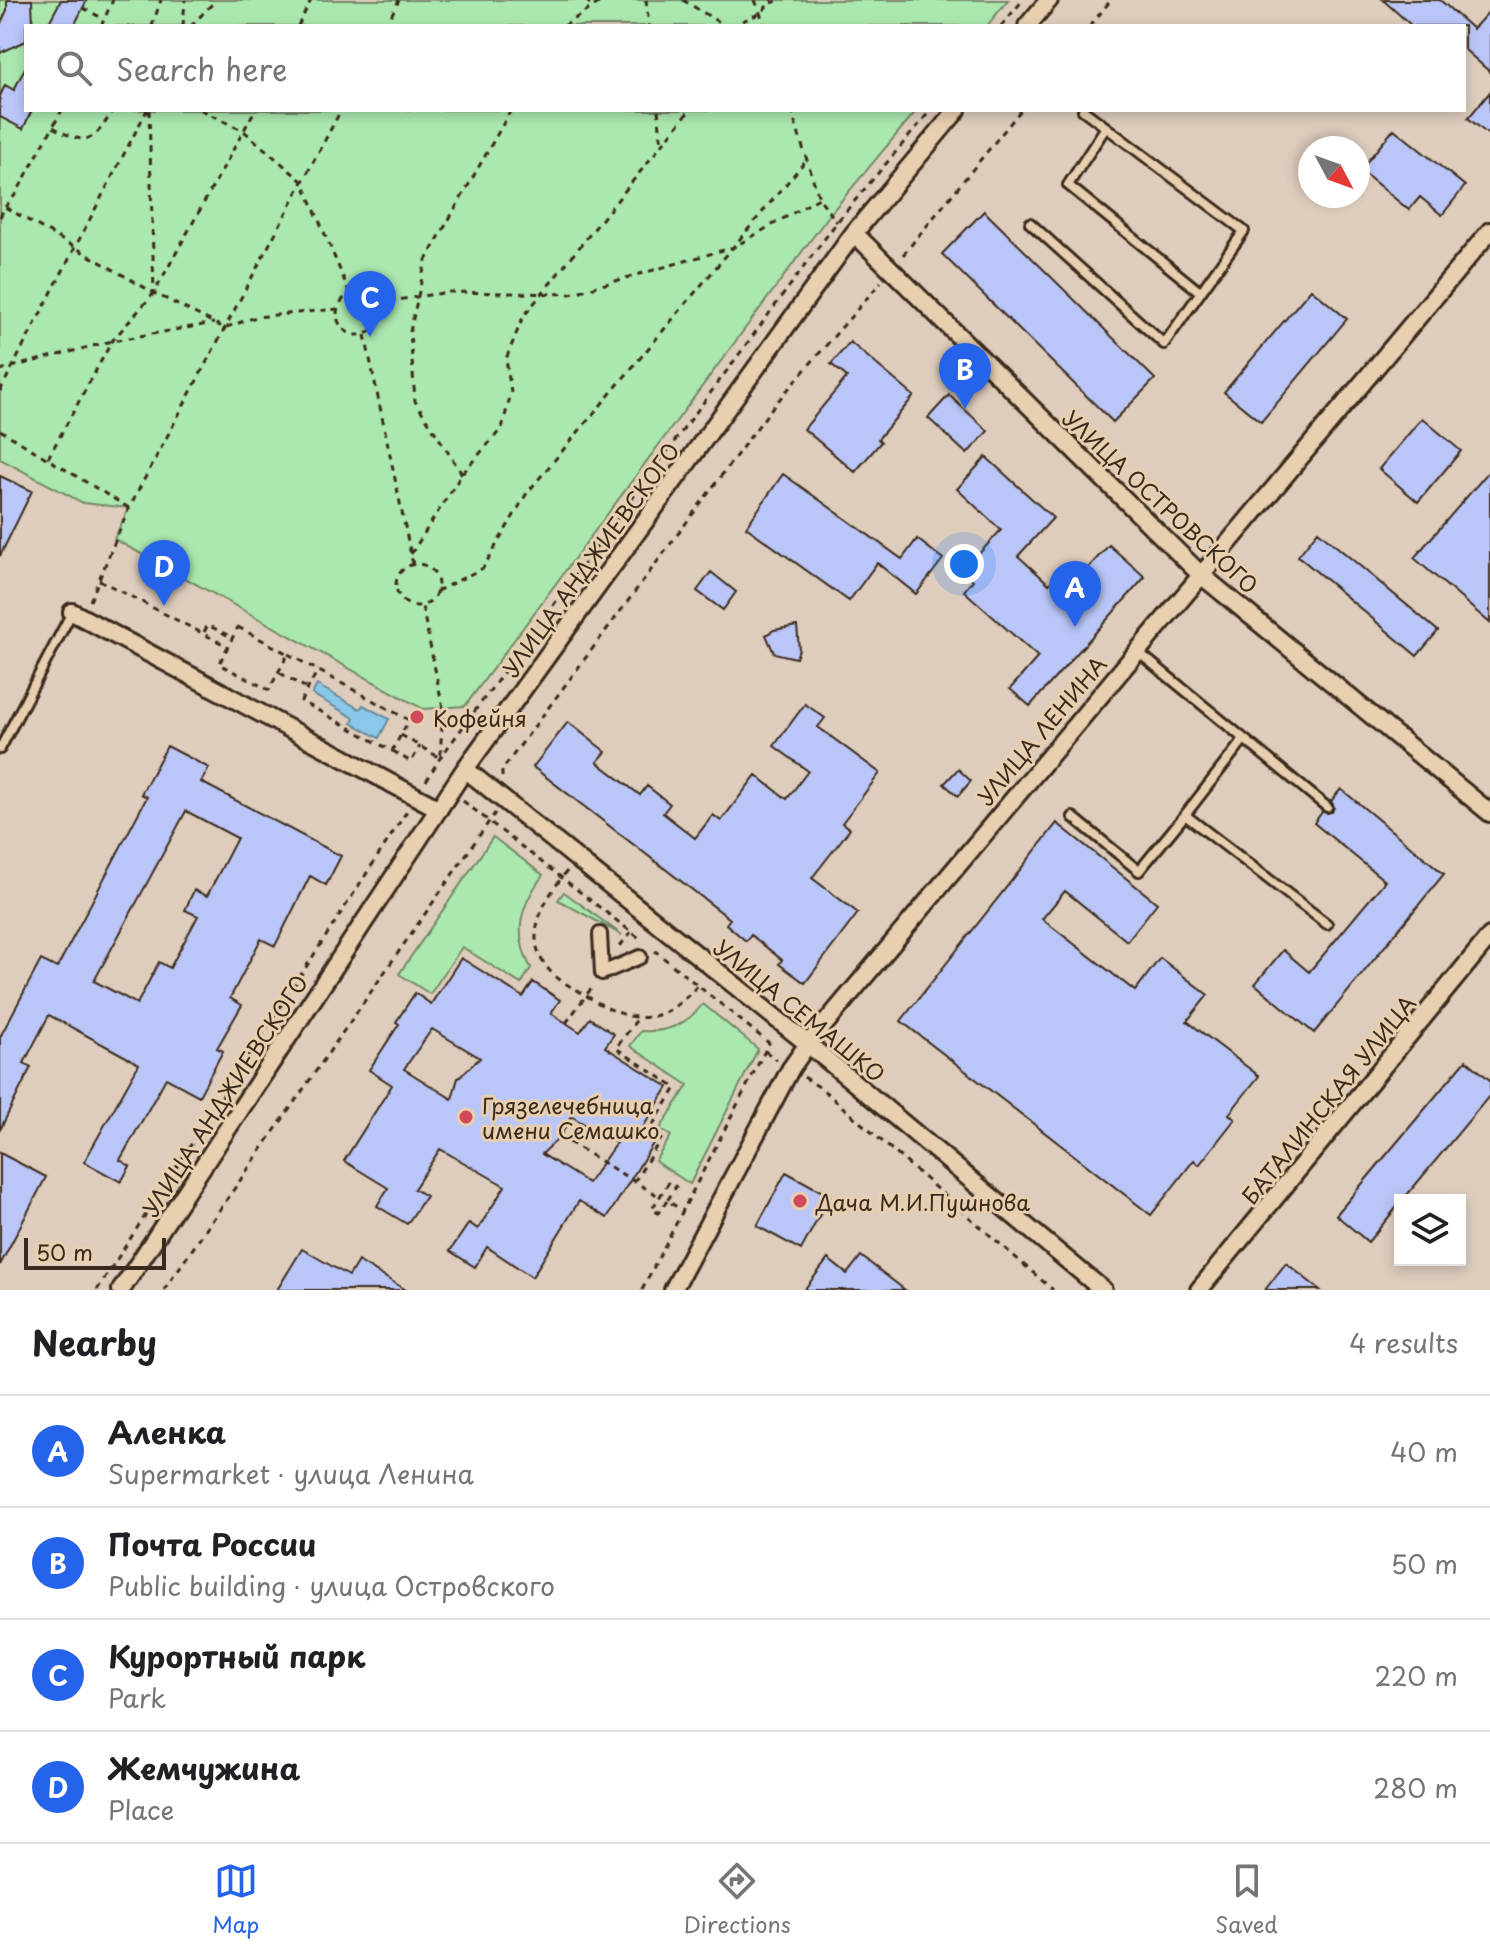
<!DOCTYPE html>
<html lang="en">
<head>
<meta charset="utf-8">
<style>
  body { margin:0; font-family:"Playpen Sans",sans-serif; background:#f6f6f6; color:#202124 }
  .controls { position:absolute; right:24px; bottom:24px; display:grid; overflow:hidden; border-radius:0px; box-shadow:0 4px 12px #0003 }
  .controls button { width:72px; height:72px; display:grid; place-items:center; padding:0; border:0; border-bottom:2px solid #e0e0e0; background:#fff; color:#202124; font:40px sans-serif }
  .compass { position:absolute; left:1298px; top:136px; width:72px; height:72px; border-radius:50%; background:#fff; box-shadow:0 4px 12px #0003; rotate:131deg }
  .scale { position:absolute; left:24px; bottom:20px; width:142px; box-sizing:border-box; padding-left:8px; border:4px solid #3b2a1e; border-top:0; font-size:22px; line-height:28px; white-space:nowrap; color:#3b2a1e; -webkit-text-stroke:6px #e7cfaf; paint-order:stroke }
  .you { position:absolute; left:964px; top:564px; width:28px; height:28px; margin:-20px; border:6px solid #fff; border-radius:50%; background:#1a73e8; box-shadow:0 0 0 12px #1a73e833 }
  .badge { display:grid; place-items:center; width:52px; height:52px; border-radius:50%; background:#2563eb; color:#fff; font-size:26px; font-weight:700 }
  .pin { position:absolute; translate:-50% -66px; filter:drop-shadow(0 2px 4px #0008) }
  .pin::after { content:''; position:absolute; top:42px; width:28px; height:24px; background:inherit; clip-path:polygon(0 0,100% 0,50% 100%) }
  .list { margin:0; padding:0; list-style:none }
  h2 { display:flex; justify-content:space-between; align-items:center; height:104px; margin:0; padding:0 32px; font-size:34px }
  h2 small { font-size:26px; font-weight:400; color:#757577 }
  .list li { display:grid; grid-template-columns:52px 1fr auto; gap:24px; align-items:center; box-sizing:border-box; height:112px; padding:0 32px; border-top:2px solid #e0e0e0 }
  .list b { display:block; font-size:30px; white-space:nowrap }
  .list p { margin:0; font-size:26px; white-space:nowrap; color:#757577 }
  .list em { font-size:26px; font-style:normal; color:#757577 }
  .icon { flex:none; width:44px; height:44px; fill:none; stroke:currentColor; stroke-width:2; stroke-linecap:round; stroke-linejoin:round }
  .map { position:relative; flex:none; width:1490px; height:1290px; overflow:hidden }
  .search { position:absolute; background:#fff; box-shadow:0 4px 12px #0003; left:24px; right:24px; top:24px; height:88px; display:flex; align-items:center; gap:20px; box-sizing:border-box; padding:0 28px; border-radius:0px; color:#757577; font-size:30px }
  .sheet { height:552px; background:#fff }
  nav { display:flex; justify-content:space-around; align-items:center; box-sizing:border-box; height:112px; border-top:2px solid #e0e0e0; background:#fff; font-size:22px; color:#757577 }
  nav a { display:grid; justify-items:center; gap:4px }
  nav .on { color:#2563eb }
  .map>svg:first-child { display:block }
  .green { fill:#abe8af; stroke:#738966; stroke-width:2 }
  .water { fill:#89c8ea; stroke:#6a8998; stroke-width:2 }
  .building { fill:#b9c6f7; stroke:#3b2a1e; stroke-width:2; fill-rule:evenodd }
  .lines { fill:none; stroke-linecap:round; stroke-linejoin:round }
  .service-casing { stroke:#3b2a1e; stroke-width:14 }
  .pedestrian-casing { stroke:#3b2a1e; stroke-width:18 }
  .minor-casing { stroke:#3b2a1e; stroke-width:22 }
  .path { stroke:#3b2a1e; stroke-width:3; stroke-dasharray:6 6; stroke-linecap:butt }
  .service { stroke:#e7cfaf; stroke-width:8 }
  .pedestrian { stroke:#e7cfaf; stroke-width:12 }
  .minor { stroke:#e7cfaf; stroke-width:16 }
  .poi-dot { fill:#d1495b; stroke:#e7cfaf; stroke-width:3 }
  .labels { text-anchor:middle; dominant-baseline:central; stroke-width:6; stroke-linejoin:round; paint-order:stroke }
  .street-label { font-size:22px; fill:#3b2a1e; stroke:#e7cfaf }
  .poi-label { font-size:22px; fill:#3b2a1e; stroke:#e7cfaf; text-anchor:start }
</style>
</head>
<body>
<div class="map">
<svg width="1490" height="1290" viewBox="0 0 1490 1290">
  <rect width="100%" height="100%" fill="#decdbd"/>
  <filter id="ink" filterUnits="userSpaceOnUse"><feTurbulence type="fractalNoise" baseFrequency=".0125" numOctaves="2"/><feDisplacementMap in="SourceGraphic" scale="16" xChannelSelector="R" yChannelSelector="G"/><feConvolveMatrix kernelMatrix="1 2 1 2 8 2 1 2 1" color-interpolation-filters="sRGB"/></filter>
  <g filter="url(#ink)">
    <path class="green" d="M0,0H1008L987,26H26V110H917L830,214L465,706L423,709L114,539L129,508L83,503L0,459Z
      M493,837L543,875C521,905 512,933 531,968L521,984L462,947L430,994L399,974Z
      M564,892L622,935L558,900Z
      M703,1004L758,1049L690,1184L655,1161L671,1136L660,1129L688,1085L630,1046L641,1031C668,1033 687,1024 703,1004Z"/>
    <path class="water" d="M317,685L360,709L363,705L389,719L379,738L352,723L354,718L312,694Z"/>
    <path class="building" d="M7,0H32L33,26H26V41L0,53V25L7,10Z
      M61,0H87L74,26H47Z
      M1383,0H1440L1473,29L1490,10V72L1464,49V26H1412Z
      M26,66V110H32L23,129L0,117V96L5,85L14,90Z
      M1490,92V136L1468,118Z
      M1394,129L1465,186L1442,215L1420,197L1409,210L1360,170Z
      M984,211L1155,379L1113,422L942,254Z
      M1311,289L1347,319L1261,422L1224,392Z
      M850,342L914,396L878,439L881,442L855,472L804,429L847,377L831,364Z
      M949,395L988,431L967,454L928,418Z
      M1422,418L1461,451L1418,502L1379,469Z
      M986,457L1053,518L1018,556L1049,584L1060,572L1068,580L1074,574L1079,578L1109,545L1145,577L1030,706L1010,689L1038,657L964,591L973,580L963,571L1001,530L957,489Z
      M1490,470V623L1414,558Z
      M783,474L902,559L917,539L943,559L916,594L877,563L849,601L746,527Z
      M0,476L32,491L0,556Z
      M1318,531L1438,631L1417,656L1298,556Z
      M711,572L736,592L723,610L697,591Z
      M797,626L799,649L796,658L774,653L766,635L774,630Z
      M805,704L825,718L818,727L880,773L842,823L850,829L812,878L858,913L805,983L779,964L782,960L751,935L746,941L726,924L730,919L533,767L568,722L606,752L597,762L640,795L647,786L670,804L663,813L695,838L713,815L721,821L756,775L787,799L808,771L774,746Z
      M167,746L209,768L201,782L341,856L326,885L310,876L275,946L261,939L230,998L242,1005L217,1048L223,1051L199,1096L166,1078L120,1160L130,1166L121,1182L84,1162L139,1064L49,1015L24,1063L31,1067L0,1130V1037L41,960L57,968L147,797L141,794ZM186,811L237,838L207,896L194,890L185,910L198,916L170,968L159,962L137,1004L94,981Z
      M958,769L971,781L958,796L944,784Z
      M1341,789L1444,874L1314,1033L1255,984L1283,950L1309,972L1385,881L1314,823L1322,812H1332L1334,807L1331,801Z
      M1057,823L1157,903L1127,941L1065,891L1042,919L1135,991L1160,958L1208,995L1187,1021L1259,1076L1229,1114L1235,1119L1199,1165L1194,1160L1151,1215L901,1021Z
      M461,958L523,997L533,982L560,1000L551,1013L580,1032L590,1018L614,1034L605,1047L668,1087L640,1132L654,1142L607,1218L579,1201L532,1277L487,1247L475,1267L450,1251L469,1223L478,1229L505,1186L440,1149L414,1189L426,1196L407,1224L377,1206L388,1188L344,1161L392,1085L369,1070L399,1024L396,1022L415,993L431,1004ZM432,1029L480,1058L458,1078L452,1099L404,1069ZM571,1116L616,1143L588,1183L542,1154L560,1137Z
      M1466,1060L1490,1080V1095L1368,1242L1336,1215Z
      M0,1153L46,1177L0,1265Z
      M786,1172L830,1196L801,1250L757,1226Z
      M302,1249L349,1276L358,1261L406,1290H277Z
      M861,1256L905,1290H804L828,1259L847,1274Z
      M1286,1263L1320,1290H1265Z"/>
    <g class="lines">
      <g class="service-casing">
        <path id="service" d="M1106,127L1068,185L1200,292
          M1030,223L1164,344L1244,231L1083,110
          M1137,651L1327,807
          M1244,739L1185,815L1327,924
          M0,749L72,612
          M1073,817L1139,871L1185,815"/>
      </g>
      <g class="pedestrian-casing">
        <path id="pedestrian" d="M600,934L602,973L640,957"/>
      </g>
      <g class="minor-casing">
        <path id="minor" d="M1027,26L1049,0
          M854,233L1200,574L1490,813
          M72,612L439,809
          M465,769L808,1044L1103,1290
          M121,1290L465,769L854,233L957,110
          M673,1290L791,1068L808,1044L1490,231
          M1199,1290L1490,936"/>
      </g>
      <path class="path" d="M586,0L592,6
        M646,0L649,26
        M683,0L725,26
        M755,0L765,26
        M771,3L782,0
        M83,8L104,19
        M101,26L113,0
        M152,26L161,0
        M183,26L185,0
        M191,26L216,0
        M298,26L311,0
        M386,26L399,0
        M564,26L603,0
        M731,26L761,13L772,0
        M1001,26L1023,0
        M1090,26L1111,0
        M149,110L154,293L224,328L256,317L337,309
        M201,110L244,131L303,182L350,294
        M658,110L662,146
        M791,110L819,198L837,222
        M53,127C86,146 93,144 113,110
        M5,207L16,194L62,110
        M0,217L5,207L154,293
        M903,255L1021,110
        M337 314a21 21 0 1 1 42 0a21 21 0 1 1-42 0Z
        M377,303L449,292L570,294L734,247L819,198
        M365,335L413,565
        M0,370L112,341L214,323
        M0,391L147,110
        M0,430L129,508
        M48,458L112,341L154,293L255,110
        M462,474L415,401L410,332L426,260L511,110
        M411,554L462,474L502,428L511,393L506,359L523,317L690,110
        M396 585a21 21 0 1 1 42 0a21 21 0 1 1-42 0Z
        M99,580L227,646
        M437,591L483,568L527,493L807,159
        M90,601L129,508L341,110
        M238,627L288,654L269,690L219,664Z
        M204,632L208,625L233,638
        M288,654L409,720L392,751L301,701L318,670
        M280,673L308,689
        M401,735L440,758L443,708L422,606
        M393,751L411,762L420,746
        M502,777V770L771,409L881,282
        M426,781L440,758L837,222L931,110
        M463,801L643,941
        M567,871C543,901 518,942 554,975C563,983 575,989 585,995C631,1024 659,1029 698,985
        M620,946L631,932
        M566,1023L593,986
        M765,1051L777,1060
        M804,1077L822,1089L1053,1290
        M569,1142L660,1197
        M634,1182L661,1139L649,1131L676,1088L616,1048L638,1018
        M667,1201L658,1213L652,1209L669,1182L676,1187L667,1201L684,1211
        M97,1290L407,811
        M164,1290L495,813
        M642,1290L769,1043L655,951"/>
      <use href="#service" class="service"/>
      <use href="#pedestrian" class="pedestrian"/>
      <use href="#minor" class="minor"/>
    </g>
  </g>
  <g class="poi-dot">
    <circle cx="417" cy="717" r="8"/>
    <circle cx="466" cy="1117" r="8"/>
    <circle cx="800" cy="1201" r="8"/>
  </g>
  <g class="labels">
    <g class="street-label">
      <text transform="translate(1161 501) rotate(43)">УЛИЦА ОСТРОВСКОГО</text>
      <text transform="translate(590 559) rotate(-54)">УЛИЦА АНДЖИЕВСКОГО</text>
      <text transform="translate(1041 730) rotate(-50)">УЛИЦА ЛЕНИНА</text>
      <text transform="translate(800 1010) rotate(39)">УЛИЦА СЕМАШКО</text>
      <text transform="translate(224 1095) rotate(-57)">УЛИЦА АНДЖИЕВСКОГО</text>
      <text transform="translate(1328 1099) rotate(-51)">БАТАЛИНСКАЯ УЛИЦА</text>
    </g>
    <g class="poi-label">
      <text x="433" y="717">Кофейня</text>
      <text x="482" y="1104">Грязелечебница<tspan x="482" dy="25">имени Семашко</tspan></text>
      <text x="816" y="1201">Дача М.И.Пушнова</text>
    </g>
  </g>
</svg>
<div class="controls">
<button><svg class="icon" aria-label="layers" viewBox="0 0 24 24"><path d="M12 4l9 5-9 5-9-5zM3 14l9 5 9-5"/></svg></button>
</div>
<svg class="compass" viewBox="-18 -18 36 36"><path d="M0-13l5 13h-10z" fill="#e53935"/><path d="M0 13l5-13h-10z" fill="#757577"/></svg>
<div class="scale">50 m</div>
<div class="you"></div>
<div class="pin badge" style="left:1075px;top:627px">A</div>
<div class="pin badge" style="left:965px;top:409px">B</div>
<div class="pin badge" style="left:370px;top:337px">C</div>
<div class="pin badge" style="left:164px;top:606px">D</div>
<div class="search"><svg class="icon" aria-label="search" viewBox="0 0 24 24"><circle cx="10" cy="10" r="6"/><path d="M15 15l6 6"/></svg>Search here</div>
</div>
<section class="sheet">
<h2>Nearby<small>4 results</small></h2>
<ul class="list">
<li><span class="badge">A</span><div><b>Аленка</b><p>Supermarket · улица Ленина</p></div><em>40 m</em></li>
<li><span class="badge">B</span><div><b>Почта России</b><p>Public building · улица Островского</p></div><em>50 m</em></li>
<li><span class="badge">C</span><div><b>Курортный парк</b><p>Park</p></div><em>220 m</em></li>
<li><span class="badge">D</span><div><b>Жемчужина</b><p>Place</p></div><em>280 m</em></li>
</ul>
</section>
<nav>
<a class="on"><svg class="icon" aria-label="map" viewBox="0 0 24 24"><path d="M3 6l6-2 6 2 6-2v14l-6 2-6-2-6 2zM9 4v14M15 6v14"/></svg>Map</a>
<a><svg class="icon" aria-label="directions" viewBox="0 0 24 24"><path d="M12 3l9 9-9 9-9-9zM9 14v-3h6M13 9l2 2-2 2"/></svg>Directions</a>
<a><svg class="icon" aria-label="saved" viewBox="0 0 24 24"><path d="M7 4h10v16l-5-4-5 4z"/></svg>Saved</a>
</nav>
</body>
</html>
